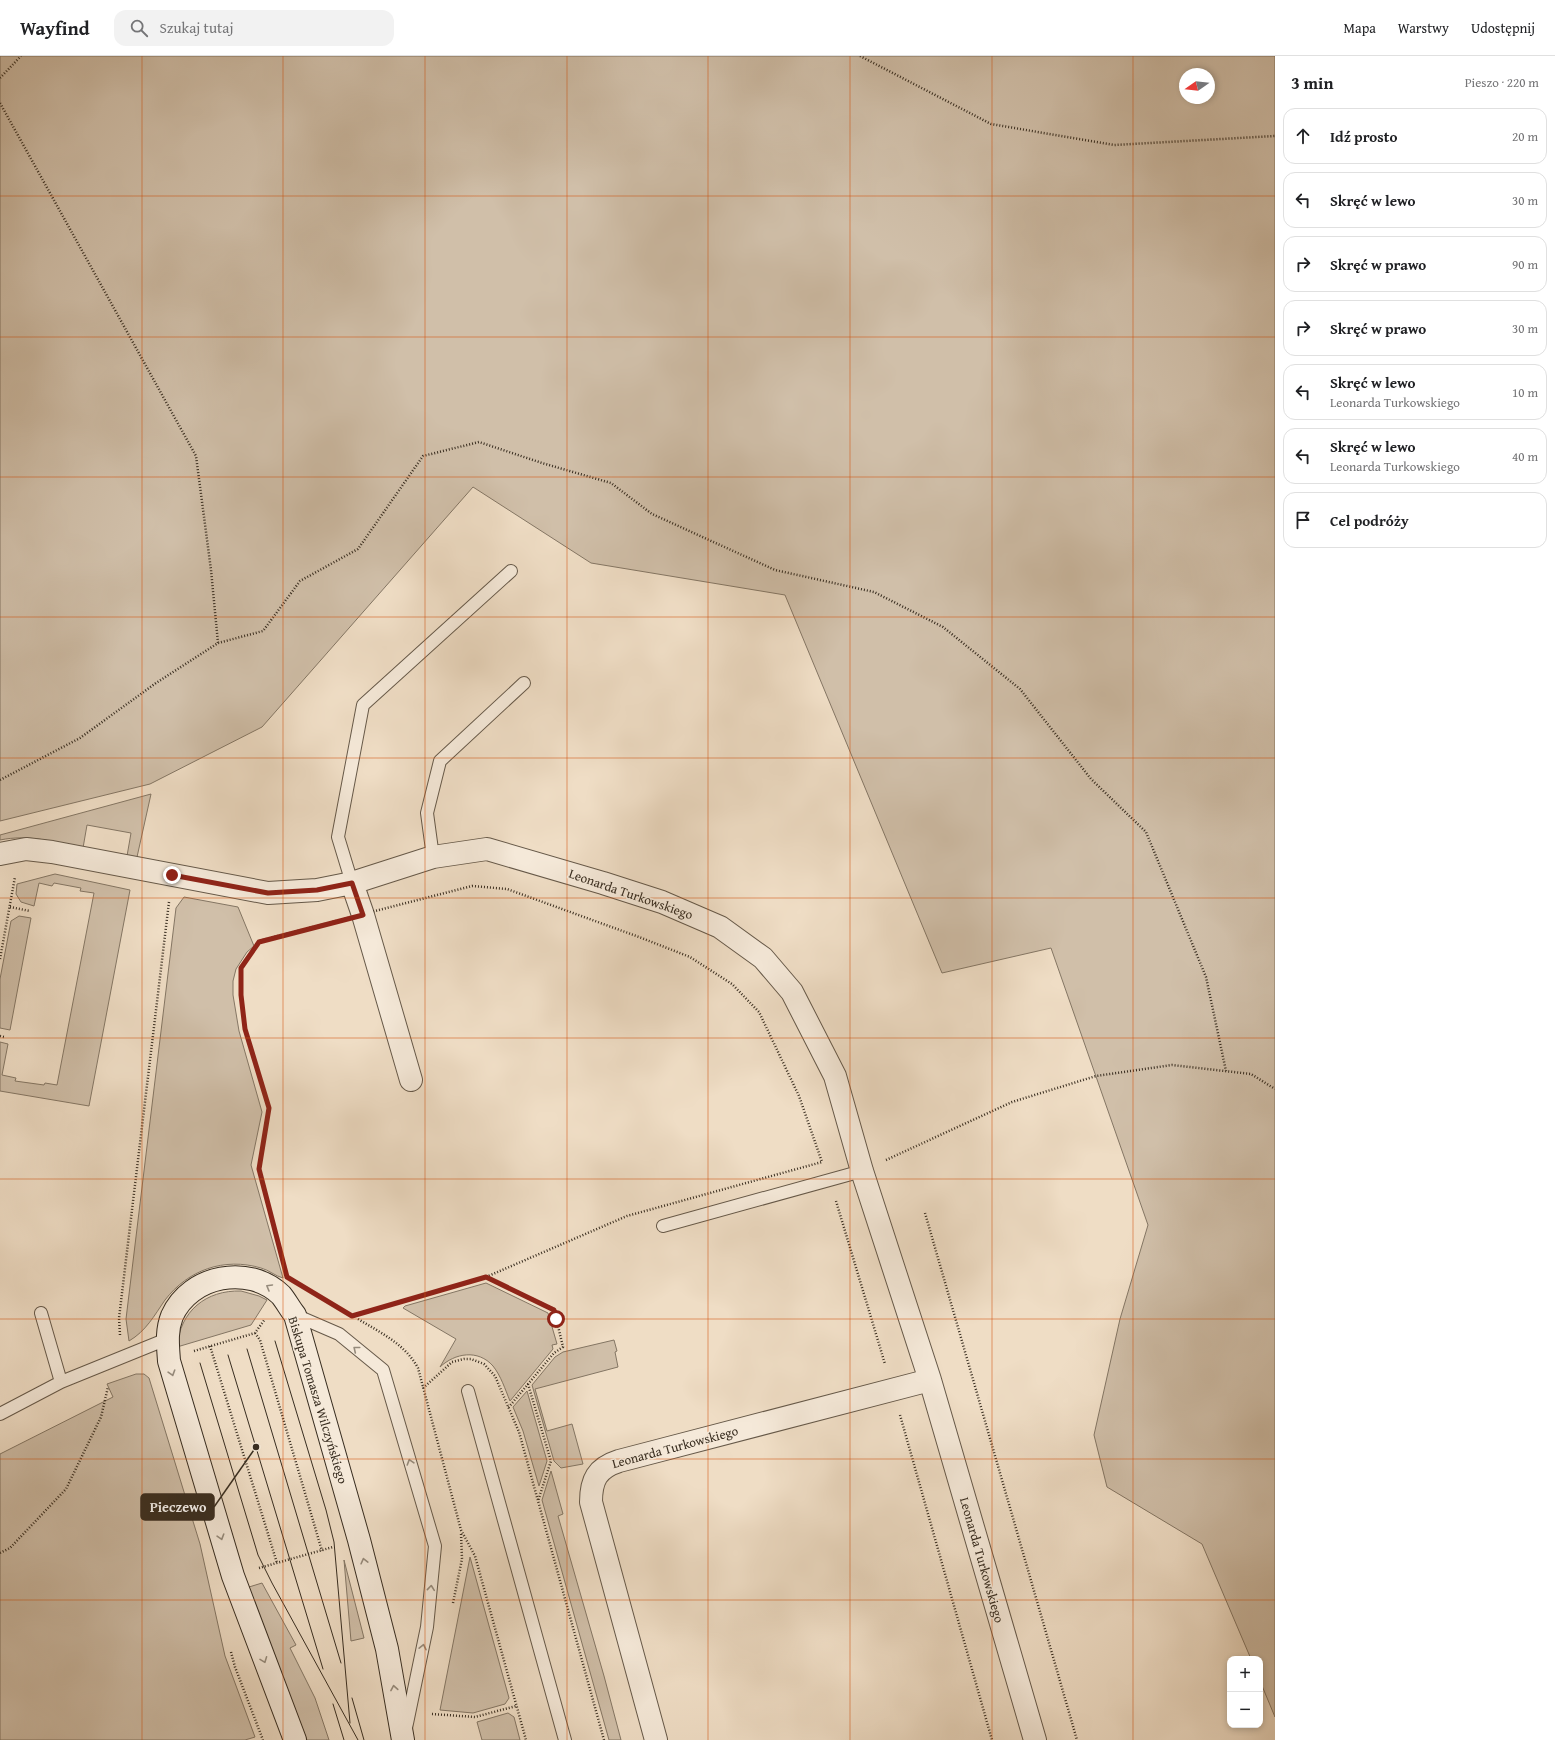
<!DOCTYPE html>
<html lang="pl">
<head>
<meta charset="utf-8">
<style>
  body { margin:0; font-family:"Gentium Book Plus",serif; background:#f2f2f2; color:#202124 }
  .controls { position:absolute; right:12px; bottom:12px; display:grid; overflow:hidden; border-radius:8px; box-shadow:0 2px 6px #0003 }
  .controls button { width:36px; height:36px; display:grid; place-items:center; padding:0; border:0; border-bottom:1px solid #e0e0e0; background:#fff; color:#202124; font:20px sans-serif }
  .compass { position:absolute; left:1179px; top:12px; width:36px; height:36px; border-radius:50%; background:#fff; box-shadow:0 2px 6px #0003; rotate:256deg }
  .stop { position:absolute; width:12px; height:12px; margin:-9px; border:3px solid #8f2418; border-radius:50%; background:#fff }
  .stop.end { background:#8f2418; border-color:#fff; box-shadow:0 1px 4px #0008 }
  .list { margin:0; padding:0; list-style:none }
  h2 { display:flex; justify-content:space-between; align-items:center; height:52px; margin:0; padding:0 16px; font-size:17px }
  h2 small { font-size:13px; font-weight:400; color:#757577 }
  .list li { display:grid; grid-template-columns:26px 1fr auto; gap:12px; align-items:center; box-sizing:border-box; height:56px; margin:0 8px 8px; padding:0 8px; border:1px solid #e0e0e0; border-radius:12px }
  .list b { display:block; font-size:15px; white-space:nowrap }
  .list p { margin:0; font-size:13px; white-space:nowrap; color:#757577 }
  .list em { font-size:13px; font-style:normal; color:#757577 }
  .icon { flex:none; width:22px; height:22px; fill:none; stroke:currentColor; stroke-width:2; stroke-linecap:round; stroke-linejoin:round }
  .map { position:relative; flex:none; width:1275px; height:1684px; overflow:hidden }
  header { display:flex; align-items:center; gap:24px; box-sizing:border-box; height:56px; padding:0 20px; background:#fff; border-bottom:1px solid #e0e0e0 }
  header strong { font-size:19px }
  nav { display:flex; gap:22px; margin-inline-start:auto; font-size:14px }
  .search { width:280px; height:36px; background:#f2f2f2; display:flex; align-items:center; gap:10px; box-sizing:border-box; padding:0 14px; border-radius:12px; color:#757577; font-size:15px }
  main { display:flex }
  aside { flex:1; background:#fff }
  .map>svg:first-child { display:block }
  .green { fill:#d0bfa9; stroke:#847664; fill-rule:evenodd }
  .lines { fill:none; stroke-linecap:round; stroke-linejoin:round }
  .lane-casing { stroke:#665949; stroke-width:14 }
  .street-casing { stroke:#665949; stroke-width:24 }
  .secondary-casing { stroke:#382d20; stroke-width:24 }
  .path { stroke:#382d20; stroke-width:2.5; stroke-dasharray:1 2; stroke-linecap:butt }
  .lane { stroke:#f5e9d9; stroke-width:12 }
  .street { stroke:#f5e9d9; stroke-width:22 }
  .secondary { stroke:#f5e9d9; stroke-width:22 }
  .tram { stroke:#382d20; stroke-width:1 }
  .oneway { stroke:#968b7c }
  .route { stroke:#8f2418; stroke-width:5 }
  .grid { fill:none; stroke:#d6550e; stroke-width:1; stroke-opacity:0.55 }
  .labels { text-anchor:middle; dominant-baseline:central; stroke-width:3; stroke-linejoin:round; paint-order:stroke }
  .street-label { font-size:13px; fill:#382d20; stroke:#f5e9d9 }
  .leader { fill:none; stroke:#382d20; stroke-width:1.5 }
  .callout-dot { fill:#382d20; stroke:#f5e9d9; stroke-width:1.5 }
  .callout { fill:#382d20; stroke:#382d20; stroke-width:1.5 }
  .callout-label { font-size:14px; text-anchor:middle; font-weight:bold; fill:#fff }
</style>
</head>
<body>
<header>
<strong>Wayfind</strong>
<div class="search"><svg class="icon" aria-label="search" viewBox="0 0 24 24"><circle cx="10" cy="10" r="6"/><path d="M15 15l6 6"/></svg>Szukaj tutaj</div>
<nav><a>Mapa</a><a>Warstwy</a><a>Udostępnij</a></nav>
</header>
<main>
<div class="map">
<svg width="1275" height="1684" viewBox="0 0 1275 1684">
  <rect width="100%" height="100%" fill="#efddc5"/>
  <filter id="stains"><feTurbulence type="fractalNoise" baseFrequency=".005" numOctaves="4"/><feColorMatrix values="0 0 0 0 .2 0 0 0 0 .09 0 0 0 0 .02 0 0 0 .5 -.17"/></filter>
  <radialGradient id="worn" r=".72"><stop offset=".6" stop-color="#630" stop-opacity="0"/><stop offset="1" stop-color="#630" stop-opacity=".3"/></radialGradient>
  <path class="green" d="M0,0H1275V1661L1260,1625V1603H1251L1202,1488L1107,1431L1094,1379L1120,1263L1148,1169L1051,892L942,917L785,539L591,507L473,431L262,671L150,728L0,765ZM1185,18H1209V42H1185Z
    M151,738L137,801L127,800L131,777L87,769L83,792C54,786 29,778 0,784V779Z
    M55,818L130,834L89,1050L0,1035V986L8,988L2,1019L16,1022L15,1025L44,1029L45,1027L57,1029L94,837L80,835L81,832L54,827L52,830L39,827L34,850L21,846L16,838L17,828Z
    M184,841L238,851L254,890L247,896L236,913L233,925V939L239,975L262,1056L251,1109L283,1222C275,1220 269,1214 261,1212C224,1201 188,1214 165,1244C154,1260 146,1275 129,1285L126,1263L176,852Z
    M19,860L31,862L10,974L0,972V923L11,865Z
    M486,1227L548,1257L557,1288L552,1289L553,1293L510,1345C505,1333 501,1320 493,1310C478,1293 455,1297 440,1311L456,1283L403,1252L405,1250Z
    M241,1235L259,1240L267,1244L251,1269L177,1291C180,1255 206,1234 241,1235Z
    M614,1284L617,1295L615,1296L618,1311L535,1333L547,1375L572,1368L583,1408L561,1412L554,1405L532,1329L555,1301L563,1296Z
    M136,1318H144L149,1322L200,1488L225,1600L255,1681L245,1684H0V1398L113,1341L107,1328Z
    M527,1335L547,1405L539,1430L523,1375L513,1351Z
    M551,1415L563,1458L558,1460L604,1620L621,1684H609L542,1444Z
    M470,1501L509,1642L505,1648L473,1657L440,1654Z
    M344,1504L364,1582L351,1585Z
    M262,1527L296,1589L290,1592L315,1642L329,1684H307L261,1567L249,1531Z
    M508,1657L514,1661L520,1684H482L477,1666Z"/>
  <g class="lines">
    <g class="lane-casing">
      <path id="lane" d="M433,801L427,757L440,705L524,627
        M352,827L338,781L363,649L511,515
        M663,1170L862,1115
        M41,1257L61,1326
        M295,1259L339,1278L383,1314L435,1490L427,1571L406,1672
        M468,1335L565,1684
        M0,1358L61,1326L167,1283"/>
    </g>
    <g class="street-casing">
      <path id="street" d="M0,798L26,793L52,796L268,837L317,834L352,827L433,801L487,793L603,827L662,846L720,871L763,902L792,936L835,1020L862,1115L930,1324L1035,1684
        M352,827L363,859L411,1024
        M656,1684L591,1446C591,1424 597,1412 619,1405L930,1324"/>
    </g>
    <g class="secondary-casing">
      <path id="secondary" d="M295,1684L233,1520L169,1305C168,1290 166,1275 172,1260C190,1219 249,1208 281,1239C286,1245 290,1253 295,1259L359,1484L387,1593L403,1684"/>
    </g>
    <path class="path" d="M860,0L991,68L1114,89L1275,80
      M0,22L21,0
      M0,47L196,400L211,514L218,587
      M0,724L80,682L156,627L218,587L263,575L300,525L358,493L423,400L479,386L542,407L611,427L652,458L775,514L874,536L943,571L1020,633L1091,723L1146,776L1206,921L1226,1015
      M472,830L507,833L639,881L690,901L732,928L759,956L799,1040L822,1106L627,1160L486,1221L352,1260L287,1221L259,1113L269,1052L245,973L241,939V912L259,885Z
      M10,851L30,855
      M0,903L15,821
      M0,980L4,981
      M886,1104L1012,1046L1096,1020L1172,1009L1251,1018L1275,1033
      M836,1145L885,1308
      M925,1157L1077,1684
      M486,1221L554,1253L563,1291L554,1297L508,1352
      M358,1263C381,1277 405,1288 418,1312L461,1474L475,1500L526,1684
      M255,1277L260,1284L322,1495
      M120,1279L119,1262L169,846
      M210,1290L277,1507
      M194,1295L255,1277L265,1263
      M528,1328L551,1405L538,1445
      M423,1332L452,1306L464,1303H471L484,1308L495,1320L519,1376L604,1684
      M900,1359L992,1684
      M0,1497L10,1492L66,1433L101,1361L108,1331
      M259,1512L333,1491
      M453,1547L462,1503L461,1477
      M231,1596L235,1611L263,1684
      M432,1658L475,1661L516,1650"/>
    <use href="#lane" class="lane"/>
    <use href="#street" class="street"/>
    <use href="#secondary" class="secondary"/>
    <path class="tram" d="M275,1285L326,1454L334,1486L350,1667
      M247,1293L341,1607
      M228,1299L323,1613
      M200,1307L258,1499L272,1527L358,1684
      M352,1642L364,1684
      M333,1648L344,1684"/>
  </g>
  <defs><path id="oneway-chevron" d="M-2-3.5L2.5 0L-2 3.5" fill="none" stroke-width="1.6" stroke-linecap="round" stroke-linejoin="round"/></defs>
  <g class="oneway">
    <use href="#oneway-chevron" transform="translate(269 1231) rotate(-150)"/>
    <use href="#oneway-chevron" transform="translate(356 1293) rotate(-141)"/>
    <use href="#oneway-chevron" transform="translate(172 1317) rotate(73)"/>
    <use href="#oneway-chevron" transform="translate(410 1406) rotate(-107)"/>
    <use href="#oneway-chevron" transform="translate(221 1481) rotate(73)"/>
    <use href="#oneway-chevron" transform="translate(364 1505) rotate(-104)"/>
    <use href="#oneway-chevron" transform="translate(431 1532) rotate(-84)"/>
    <use href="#oneway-chevron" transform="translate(423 1591) rotate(-78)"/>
    <use href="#oneway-chevron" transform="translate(264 1604) rotate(69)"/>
    <use href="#oneway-chevron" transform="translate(394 1632) rotate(-100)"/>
  </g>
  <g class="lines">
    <path class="route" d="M172,819L268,837L317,834L352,827L363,859L259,886L241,912V939L245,973L269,1052L259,1113L287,1221L352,1260L486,1221L554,1254L556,1263"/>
  </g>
  <path class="grid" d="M142,0V1684M283,0V1684M425,0V1684M567,0V1684M708,0V1684M850,0V1684M992,0V1684M1133,0V1684M0,140H1275M0,281H1275M0,421H1275M0,561H1275M0,702H1275M0,842H1275M0,982H1275M0,1123H1275M0,1263H1275M0,1403H1275M0,1544H1275"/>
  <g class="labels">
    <g class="street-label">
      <text transform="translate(631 838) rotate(19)">Leonarda Turkowskiego</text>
      <text transform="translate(318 1344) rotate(73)">Biskupa Tomasza Wilczyńskiego</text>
      <text transform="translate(675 1391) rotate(-15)">Leonarda Turkowskiego</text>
      <text transform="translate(982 1504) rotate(74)">Leonarda Turkowskiego</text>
    </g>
  </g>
  <path class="leader" d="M256 1391L214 1451"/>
  <circle class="callout-dot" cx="256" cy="1391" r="4"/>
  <rect class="callout" x="141" y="1438" width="73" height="26" rx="4"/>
  <g class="callout-label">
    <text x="178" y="1456">Pieczewo</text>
  </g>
  <rect width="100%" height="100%" filter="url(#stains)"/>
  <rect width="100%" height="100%" fill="url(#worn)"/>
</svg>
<div class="controls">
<button>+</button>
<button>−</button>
</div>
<svg class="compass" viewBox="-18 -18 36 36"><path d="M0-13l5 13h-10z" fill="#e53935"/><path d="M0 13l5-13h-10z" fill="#757577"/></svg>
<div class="stop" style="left:556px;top:1263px"></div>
<div class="stop end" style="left:172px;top:819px"></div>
</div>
<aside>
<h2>3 min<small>Pieszo · 220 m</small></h2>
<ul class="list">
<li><svg class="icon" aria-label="ahead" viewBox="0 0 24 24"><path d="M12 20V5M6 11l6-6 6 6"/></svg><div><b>Idź prosto</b></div><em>20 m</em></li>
<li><svg class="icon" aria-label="left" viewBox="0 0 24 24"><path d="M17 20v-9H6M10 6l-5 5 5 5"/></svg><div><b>Skręć w lewo</b></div><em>30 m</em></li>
<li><svg class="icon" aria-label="right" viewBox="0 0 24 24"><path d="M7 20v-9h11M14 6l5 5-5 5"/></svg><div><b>Skręć w prawo</b></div><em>90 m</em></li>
<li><svg class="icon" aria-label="right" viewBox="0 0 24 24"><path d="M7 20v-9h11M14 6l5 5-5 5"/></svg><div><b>Skręć w prawo</b></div><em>30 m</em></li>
<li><svg class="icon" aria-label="left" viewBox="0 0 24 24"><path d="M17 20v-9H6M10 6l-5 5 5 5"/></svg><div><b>Skręć w lewo</b><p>Leonarda Turkowskiego</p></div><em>10 m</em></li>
<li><svg class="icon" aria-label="left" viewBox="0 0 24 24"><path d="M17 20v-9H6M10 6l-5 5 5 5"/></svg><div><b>Skręć w lewo</b><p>Leonarda Turkowskiego</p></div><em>40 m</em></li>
<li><svg class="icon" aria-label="arrive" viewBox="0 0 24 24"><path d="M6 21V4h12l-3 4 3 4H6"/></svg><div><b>Cel podróży</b></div></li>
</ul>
</aside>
</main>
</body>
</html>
